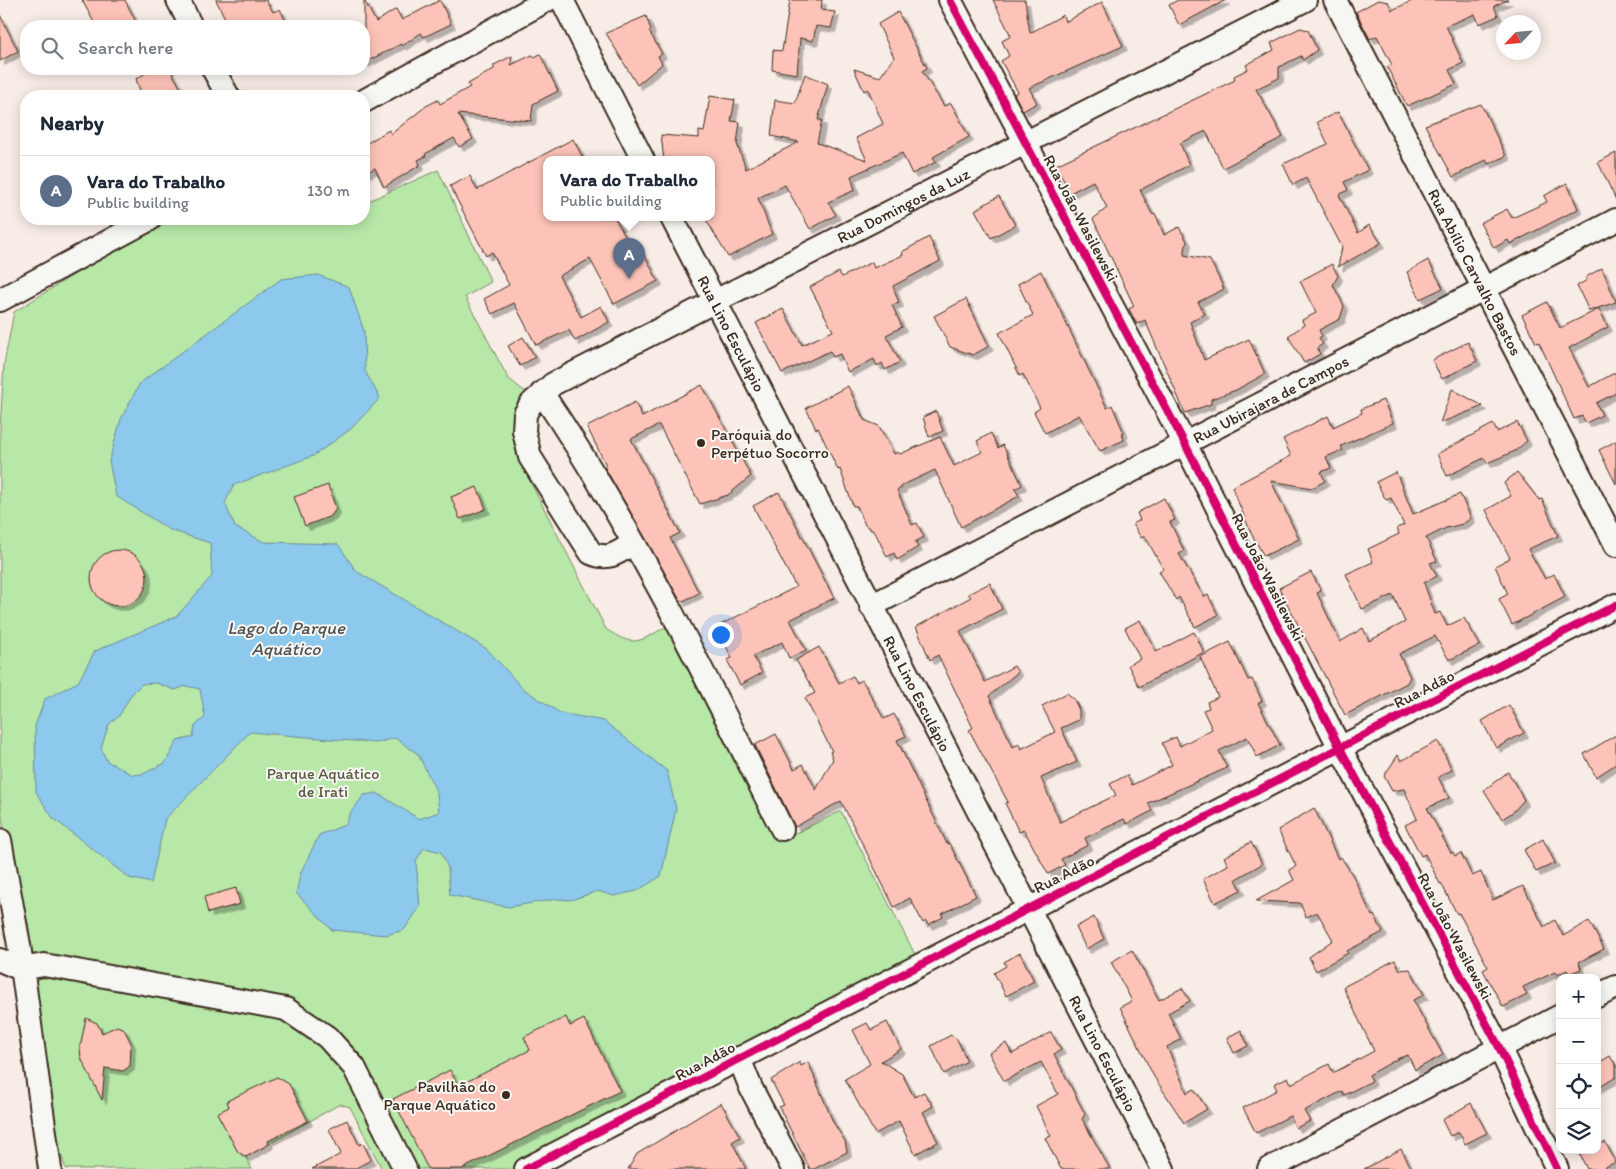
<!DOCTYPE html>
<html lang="en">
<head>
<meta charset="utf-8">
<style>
  body { margin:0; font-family:Itim,sans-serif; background:#f2f2f3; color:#1f2937 }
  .controls { position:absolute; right:15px; bottom:15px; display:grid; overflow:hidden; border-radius:10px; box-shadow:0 2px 12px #0003 }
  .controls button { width:45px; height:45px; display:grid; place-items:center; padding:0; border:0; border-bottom:1px solid #e0e1e3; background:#fff; color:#1f2937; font:25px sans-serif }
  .compass { position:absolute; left:1496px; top:15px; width:45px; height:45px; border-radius:50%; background:#fff; box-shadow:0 2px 12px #0003; rotate:244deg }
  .you { position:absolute; left:720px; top:634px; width:18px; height:18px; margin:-12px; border:4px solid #fff; border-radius:50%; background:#1a73e8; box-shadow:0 0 0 8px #1a73e833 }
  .badge { display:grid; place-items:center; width:32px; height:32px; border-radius:50%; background:#3b2a1e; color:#fff; font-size:16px; font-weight:700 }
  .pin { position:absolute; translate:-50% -41px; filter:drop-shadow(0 1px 2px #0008) }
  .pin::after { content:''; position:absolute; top:26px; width:18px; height:15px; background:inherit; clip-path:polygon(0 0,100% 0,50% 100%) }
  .popup { position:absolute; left:543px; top:156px; width:172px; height:65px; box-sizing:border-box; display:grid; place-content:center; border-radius:10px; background:#fff; filter:drop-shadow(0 1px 4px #0005); font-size:16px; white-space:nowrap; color:#747a83 }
  .popup b { font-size:19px; color:#1f2937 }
  .popup::after { content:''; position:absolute; left:50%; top:100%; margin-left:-10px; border:10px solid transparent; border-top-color:#fff }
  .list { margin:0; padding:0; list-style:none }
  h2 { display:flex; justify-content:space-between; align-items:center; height:65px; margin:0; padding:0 20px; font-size:21px }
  h2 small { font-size:16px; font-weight:400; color:#747a83 }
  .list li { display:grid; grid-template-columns:32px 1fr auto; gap:15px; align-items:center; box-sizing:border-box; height:70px; padding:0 20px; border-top:1px solid #e0e1e3 }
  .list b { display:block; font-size:19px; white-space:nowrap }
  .list p { margin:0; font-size:16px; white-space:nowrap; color:#747a83 }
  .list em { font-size:16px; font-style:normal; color:#747a83 }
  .icon { flex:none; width:28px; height:28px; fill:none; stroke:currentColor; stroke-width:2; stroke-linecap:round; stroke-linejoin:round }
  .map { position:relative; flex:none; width:1616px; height:1169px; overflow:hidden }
  .search { position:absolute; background:#fff; box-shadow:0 2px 12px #0003; left:20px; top:20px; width:350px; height:55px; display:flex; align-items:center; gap:12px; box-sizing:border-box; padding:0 18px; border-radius:20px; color:#747a83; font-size:19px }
  .panel { position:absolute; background:#fff; box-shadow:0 2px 12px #0003; left:20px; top:90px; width:350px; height:135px; border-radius:20px }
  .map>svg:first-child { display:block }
  .green { fill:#b7e8a8; stroke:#798963 }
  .water { fill:#8dc9ed; stroke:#6c899a; fill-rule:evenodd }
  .building { fill:#fec3b8; stroke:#3b2a1e; filter:url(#shadow) }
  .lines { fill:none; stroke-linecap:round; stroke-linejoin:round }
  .minor-casing { stroke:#3b2a1e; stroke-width:26 }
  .minor { stroke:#f6f6f2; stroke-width:22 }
  .cycleway-casing { stroke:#f6f6f2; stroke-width:11 }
  .cycleway { stroke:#d6006c; stroke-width:8 }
  .poi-dot { fill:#3b2a1e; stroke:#f6f6f2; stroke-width:2 }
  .labels { text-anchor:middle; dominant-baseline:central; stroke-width:4; stroke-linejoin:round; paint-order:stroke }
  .street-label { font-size:16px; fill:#3b2a1e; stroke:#f6f6f2 }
  .poi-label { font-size:16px; fill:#3b2a1e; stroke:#f6f6f2; text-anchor:start }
  .park-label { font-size:16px; fill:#5a5a40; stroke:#f6f6f2 }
  .water-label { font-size:18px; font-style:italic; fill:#505252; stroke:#f6f6f2 }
</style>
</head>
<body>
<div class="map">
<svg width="1616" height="1169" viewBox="0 0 1616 1169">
  <defs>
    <filter id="shadow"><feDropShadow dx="4.5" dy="4.5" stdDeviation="0" flood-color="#0004"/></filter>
  </defs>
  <rect width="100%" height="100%" fill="#f8ece6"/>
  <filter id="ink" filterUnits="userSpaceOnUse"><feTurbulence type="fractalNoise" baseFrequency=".02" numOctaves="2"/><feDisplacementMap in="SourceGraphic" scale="10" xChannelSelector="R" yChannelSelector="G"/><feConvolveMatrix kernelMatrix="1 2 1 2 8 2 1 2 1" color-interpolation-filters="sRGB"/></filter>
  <g filter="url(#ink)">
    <path class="green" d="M438,170L491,282L465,297L508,378L524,391L550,388L513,431L517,456L606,629C634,648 638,642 666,627L779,841L841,811L920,964L522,1169H382L350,1107L340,1104L246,1157L252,1169H66L58,1146L28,923L3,825L0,797V429L4,364L14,312L163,219H317L320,222L328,219H364V203Z"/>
    <path class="water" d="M318,275L349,287L364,331L365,371L380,398L351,429L313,456L234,485L225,503L235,527L264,542L338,544L356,571L487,649L522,688L560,713L604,721L667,771L676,809L661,876L637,891L614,896L598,891L571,900L557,899L508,907L450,895L448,868L441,852L424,848L416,861L420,907L404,930L386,935L332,930L296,893L301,872L319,835L345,825L351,812L364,795L377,793L419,819L439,812L437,793L418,754L395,738L376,743L250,732L165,819L151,883L129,878L53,818L36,792L35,726L45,699L78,682L95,651L177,616L212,576L210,543L170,530L116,496L109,461L121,419L140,383L281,279ZM156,683L175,690L186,686L200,689L205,717L195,726L193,737L177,741L165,763L143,774L133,775L107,761L101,748L109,724L119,716L131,695L142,684Z"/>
    <path class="building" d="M82,0H125L138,26H96Z
      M216,0H266L273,12L280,9L288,26H229Z
      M364,0L376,22L396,9L402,20L440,0L451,24L424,37L421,33L402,46L401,44L364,63Z
      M790,0H822L821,10L835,12L831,28L816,26L813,41L800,38L797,74L772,70L773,50L782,51Z
      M993,0H1025L1030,33L1063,15L1065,22L1102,2L1123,46L1029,88L1037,103L1023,111L1014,94L1018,92L1001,61L1009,56L1002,41L1011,36Z
      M1178,0H1226L1179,25L1169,5Z
      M1378,0L1388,2L1392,10L1414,0H1508L1494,6L1498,16L1479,24L1475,14L1446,26L1463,63L1449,70L1456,84L1407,106L1387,67L1392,65L1377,36L1370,39L1356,12Z
      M898,12L927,68L922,71L944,106L951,103L969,137L933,157L936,162L912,174L902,153L851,176L855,190L828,202L836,215L810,229L785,185L758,198L772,234L728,257L705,218H712V160H664L661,135L699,138V131L704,132L710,96L735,100L731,121L740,122L737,144L746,169L799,142L771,136L775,100L795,103L805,74L828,84L818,120H822L817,143L867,160L856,138L883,124L868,89L864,91L854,69L880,77L894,57L878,24Z
      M0,15L18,51L0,61Z
      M646,16L651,30L649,31L662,54L658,56L662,64L637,85L606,33Z
      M1300,28L1308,30L1317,50L1303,60L1301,56L1279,67V78L1256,89L1283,137L1223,168L1206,131L1180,143L1189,165L1140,190L1152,214L1156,215L1164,235L1179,227L1187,241L1184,255L1210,260L1224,289L1198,302L1205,314L1190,322L1204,360L1249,339L1265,374L1236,390L1211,399V404L1185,413L1145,320L1137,324L1129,309L1134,306L1093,219L1107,208L1093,181L1070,193L1056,165L1235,80L1234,76L1248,69L1246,65L1274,50L1271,43Z
      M540,54L558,91L533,104L531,121L458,114L473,139L459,147L454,138L425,154L426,156L418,160L420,165L384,187L375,168L364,174V145L389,130L391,134L426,106L438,100L440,104L470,87L468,84L494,69V65L512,56L511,65L532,55L535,57Z
      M152,69H170L185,96H142L136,79Z
      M1481,104L1506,156L1488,164L1486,160L1453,177L1425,125Z
      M1338,112L1368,170L1344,182L1348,190L1339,195L1358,233L1369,225L1381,243L1338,267L1342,247L1306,178L1293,185L1283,164L1328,144L1317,122Z
      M573,139L584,160H546V218H615L637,258L644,254L658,281L614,304L590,259L559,276L581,317L601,306L609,322L575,341L569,330L536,345L514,303L492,314L484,299L509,285L492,252L486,256L450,186L470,176L477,190Z
      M1616,153V200L1598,162Z
      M1567,183L1578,209L1510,244L1508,240L1494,248L1480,223L1507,209L1512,218L1547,202L1544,196Z
      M999,196L1015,225L991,238L975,210Z
      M929,237L940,261L893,286L899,303L892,305L902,327L886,335L900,362L885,370L882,363L877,366L874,359L848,372L840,354L833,357L830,351L782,373L756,323L783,309L802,345L833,331L810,287L839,272L842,277L872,262L874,268L903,255L902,252Z
      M1428,260L1443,288L1420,299L1407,272Z
      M1332,264L1338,276L1333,285L1344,306L1340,319L1319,330L1322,336L1319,338L1323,344L1317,348L1320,354L1304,363L1288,336L1304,325L1302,320L1316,313L1300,281Z
      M1602,268L1616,302L1589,311L1577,286L1587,280L1586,277Z
      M1041,271L1107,408L1112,405L1124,433L1122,434L1124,440L1100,451L1079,415L1045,433L1034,412L1040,408L1023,374L1020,376L999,333L1033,315L1018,284Z
      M966,299L989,346L973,355L950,347L934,316Z
      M1547,302L1560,328L1599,309L1608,327L1569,348L1589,387L1616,372V393L1596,403L1602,415L1586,423L1582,416L1574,419L1539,342L1536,343L1522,315Z
      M523,337L535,357L520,366L508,346Z
      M1468,342L1477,361L1442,379L1432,360Z
      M702,385L751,476L728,495L700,504L659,425L631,439L680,533L670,538L699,593L681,602L604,466L606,465L587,427L635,402L642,417Z
      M848,386L864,420L879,426L894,454L898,452L900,454L940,437L954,466L982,452L977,441L991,433L998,448L1003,445L1022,485L1015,489L1019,496L961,527L935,470L901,486L902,488L897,490L912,525L917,523L924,537L915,542L918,547L897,560L894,553L887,557L875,532L865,525L857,506H853L840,469L838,470L818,428L816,429L806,408Z
      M1452,389L1483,406L1440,423Z
      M1383,400L1393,423L1341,446L1343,450L1326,457L1331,468L1321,472L1325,481L1312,488L1271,481L1299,539L1264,556L1251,533L1232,487L1291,456L1283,439L1328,416L1333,427L1362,413L1361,409Z
      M936,411L943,431L929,437L923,417Z
      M1517,422L1527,441L1515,451L1487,463L1484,458L1447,476L1437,454L1493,424L1497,432Z
      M1616,441V484L1599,450Z
      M1396,472L1413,514L1460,494L1471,518L1463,524L1446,528L1426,538L1437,561L1430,563L1437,576L1424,583L1435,614L1440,612L1447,626L1464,618L1480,645L1449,660L1435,636L1399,654L1410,677L1407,683L1345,715L1279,588L1311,572L1321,591L1317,593L1340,642L1363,628L1369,641L1405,622L1393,595L1362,609L1346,574L1373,562L1368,549L1399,534L1397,528L1404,525L1391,498L1386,500L1376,482Z
      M1517,472L1539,500L1542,499L1558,536L1528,549L1545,579L1554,574L1565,597L1512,625L1499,599L1508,594L1495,566L1510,558L1486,510L1511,496L1504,483Z
      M328,485L336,509L331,516L305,526L294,497Z
      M477,487L486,509L460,519L451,497Z
      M779,492L834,598L790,620L806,650L789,658L782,642L753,656L762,673L740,685L727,660L732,658L716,627L796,587L753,506Z
      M1164,498L1175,520L1170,522L1184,551L1179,554L1204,597L1208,595L1218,615L1195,627L1179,597L1176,600L1159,571L1163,569L1145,536L1141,538L1133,524L1140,520L1137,513Z
      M91 578a28 28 0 1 1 56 0a28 28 0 1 1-56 0Z
      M990,583L1002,609L960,631L985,682L1014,666L1018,672L989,696L1013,747L1019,744L1021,749L1055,732L1042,706L1067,693L1074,699L1079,710V720L1061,728L1077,762L1041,778L1060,822L1116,795L1110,784L1127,775L1132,785L1172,765L1162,743L1176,737L1180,746L1212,729L1203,710L1209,708L1207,702L1218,697L1200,657L1230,642L1248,680L1252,679L1262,701L1258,703L1280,745L1257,757L1247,737L1219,751L1227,768L1148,803L1152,811L1127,824L1124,819L1085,838L1088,845L1061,859L1065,865L1048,874L1024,830L1019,832L1005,803L1008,802L969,730L973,728L938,655L930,660L916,627L971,597L968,594Z
      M1140,620L1156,652L1194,632L1204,652L1139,687L1128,665L1140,659L1125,628Z
      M819,647L839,683L853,676L857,683L862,680L884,719L894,714L906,736L897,740L947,844L949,843L976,896L942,914L943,917L928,925L926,921L923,923L910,898L894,907L841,801L795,827L755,745L776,734L794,769L803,764L816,790L833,759L830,752L832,751L805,698L815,693L796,660Z
      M1509,705L1524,733L1496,748L1482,721Z
      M1616,735V764L1596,777L1584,754Z
      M1438,741L1452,770L1438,777L1449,798L1427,808L1451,853L1453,852L1455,856L1461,853L1472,876L1481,872L1493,900L1523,886L1544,927L1555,920L1563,936L1589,921L1604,949L1579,962L1581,969L1569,974L1567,970L1557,975L1555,972L1523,987L1527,995L1503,1007L1483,970L1488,967L1459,913L1457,914L1441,883L1440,884L1425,854L1421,856L1405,825L1417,819L1404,789L1392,791L1384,776L1398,755L1401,761Z
      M1508,772L1524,800L1513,812L1502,819L1484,790Z
      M1314,808L1338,859L1341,857L1353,876L1372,916L1374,915L1383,932L1347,951L1348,953L1316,971L1309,957L1333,940L1317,912L1306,917L1300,903L1256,901L1294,880L1289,870L1296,866L1278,830Z
      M1543,839L1555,863L1536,872L1524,850Z
      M1251,842L1262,864L1236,879L1241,890L1215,903L1203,879L1228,865L1224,857Z
      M236,888L240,904L208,913L204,897Z
      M1094,917L1104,939L1086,949L1076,927Z
      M1132,950L1159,1000L1182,988L1190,1001L1168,1013L1181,1039L1167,1047L1187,1093L1194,1089L1207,1109L1184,1123L1153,1075L1120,1007L1132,1001L1111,962Z
      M1020,953L1034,981L1006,996L994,973L1006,966L1004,962Z
      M1395,960L1400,970L1410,969L1424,995L1413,1000L1443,1055L1415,1070L1408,1055L1399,1058L1369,1075L1372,1081L1344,1095L1342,1091L1304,1111L1310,1121L1296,1128L1290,1116L1256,1133L1243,1108L1277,1090L1274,1084L1288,1077L1291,1084L1329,1064L1333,1073L1374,1051L1343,987Z
      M566,1017L570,1026L584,1019L620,1091L462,1169H428L393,1099L450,1070L458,1086L530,1050L524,1037Z
      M86,1018L97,1023L102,1033L117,1026L124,1029L131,1043L130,1066L123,1071L105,1068L102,1100L81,1058L80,1048Z
      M887,1022L901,1049L881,1061L902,1074L914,1097L924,1092L933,1106L923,1112L938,1142L915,1154L899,1121L875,1134L845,1079L870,1064L853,1030L867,1023L871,1030Z
      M1241,1030L1248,1046L1234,1053L1227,1038Z
      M1051,1032L1061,1050L1054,1054L1085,1114L1082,1119L1110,1169H1061L1045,1138L1051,1136L1036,1106L1058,1094L1041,1062L1004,1081L989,1053L1006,1043L1012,1054Z
      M951,1035L957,1039L967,1061L944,1074L931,1046Z
      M1610,1056L1616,1066V1077L1597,1089V1064Z
      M800,1062L801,1066L808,1062L833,1122L845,1141L847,1152L814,1169H810L779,1107L784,1105L771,1080Z
      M277,1077L289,1084L308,1121L268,1141L269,1144L246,1157L238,1152L217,1113L229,1107L227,1101Z
      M721,1103L740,1137L732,1142L746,1169H628L637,1154Z
      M1471,1103L1487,1133L1465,1144L1459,1132L1450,1136L1442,1120Z
      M347,1120L359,1145L363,1143L371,1160L354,1169H312L341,1154L329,1129Z
      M1605,1142L1616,1162L1601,1169H1587L1580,1155L1590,1150H1597V1146Z
      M1401,1149L1412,1169H1364Z"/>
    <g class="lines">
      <g class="minor-casing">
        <g id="minor">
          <path d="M178,0L191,26"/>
          <path d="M562,0L643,160"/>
          <path d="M950,0L1185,444L1340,748L1499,1047L1557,1169"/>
          <path id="s1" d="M1335,0L1616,545"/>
          <path d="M213,69L228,96"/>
          <path d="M364,101L547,0"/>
          <path id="s2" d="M672,218L1163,1169"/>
          <path d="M0,300L150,219"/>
          <path d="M542,393C635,531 708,681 782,829"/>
          <path id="s3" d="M633,543C618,553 609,561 591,553L530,457L524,431L525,414L531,404L553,384L1305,0"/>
          <path id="s4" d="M871,606L1616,220"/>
          <path d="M0,840L19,945L50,1169"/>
          <path d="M0,960L21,969L44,965L286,1009L327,1037L354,1067L405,1169"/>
          <path d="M1597,996L1616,987"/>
          <path d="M739,1058L751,1088L793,1169"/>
          <path d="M526,1169L1616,605"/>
          <path d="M1269,1169L1560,1016"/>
        </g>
      </g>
      <use href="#minor" class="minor"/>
      <g class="cycleway-casing">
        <path id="cycleway" d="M950,0L1185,444L1340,748L1499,1047L1557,1169
          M526,1169L1616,605"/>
      </g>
      <use href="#cycleway" class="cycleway"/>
    </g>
  </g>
  <g class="poi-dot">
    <circle cx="701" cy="443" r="5"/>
    <circle cx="506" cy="1095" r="5"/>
  </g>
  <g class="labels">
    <g class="street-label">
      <text stroke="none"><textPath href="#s3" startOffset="638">Rua Domingos da Luz</textPath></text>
      <text transform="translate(1081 218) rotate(62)">Rua João Wasilewski</text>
      <text stroke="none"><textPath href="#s1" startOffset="306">Rua Abílio Carvalho Bastos</textPath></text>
      <text stroke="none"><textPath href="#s2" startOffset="130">Rua Lino Esculápio</textPath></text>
      <text stroke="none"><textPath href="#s4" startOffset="450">Rua Ubirajara de Campos</textPath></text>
      <text transform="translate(1268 577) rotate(63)">Rua João Wasilewski</text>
      <text transform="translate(1424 689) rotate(-27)">Rua Adão</text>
      <text stroke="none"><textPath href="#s2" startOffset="535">Rua Lino Esculápio</textPath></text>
      <text transform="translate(1064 874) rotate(-27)">Rua Adão</text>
      <text transform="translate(1455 936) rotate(62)">Rua João Wasilewski</text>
      <text stroke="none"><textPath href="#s2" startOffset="940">Rua Lino Esculápio</textPath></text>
      <text transform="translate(705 1061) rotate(-28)">Rua Adão</text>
    </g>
    <g class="poi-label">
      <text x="711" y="434">Paróquia do<tspan x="711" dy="18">Perpétuo Socorro</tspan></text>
      <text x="496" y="1086" text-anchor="end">Pavilhão do<tspan x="496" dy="18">Parque Aquático</tspan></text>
    </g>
    <g class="park-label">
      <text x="323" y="773">Parque Aquático<tspan x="323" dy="18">de Irati</tspan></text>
    </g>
    <g class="water-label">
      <text x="286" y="628">Lago do Parque<tspan x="286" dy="21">Aquático</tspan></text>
    </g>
  </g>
</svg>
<div class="controls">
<button>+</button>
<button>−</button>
<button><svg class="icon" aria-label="locate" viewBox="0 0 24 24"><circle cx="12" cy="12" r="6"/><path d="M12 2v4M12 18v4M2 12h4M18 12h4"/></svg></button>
<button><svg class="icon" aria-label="layers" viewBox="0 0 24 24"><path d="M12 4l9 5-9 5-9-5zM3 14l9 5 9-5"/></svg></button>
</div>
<svg class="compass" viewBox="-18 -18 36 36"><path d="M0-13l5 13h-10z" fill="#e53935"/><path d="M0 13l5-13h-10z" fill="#747a83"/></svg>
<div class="you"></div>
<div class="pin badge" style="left:629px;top:279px;background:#5c6f8a">A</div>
<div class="popup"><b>Vara do Trabalho</b>Public building</div>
<div class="search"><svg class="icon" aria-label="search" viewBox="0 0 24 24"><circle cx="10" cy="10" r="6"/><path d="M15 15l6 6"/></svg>Search here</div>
<section class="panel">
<h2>Nearby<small></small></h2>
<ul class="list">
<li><span class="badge" style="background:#5c6f8a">A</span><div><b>Vara do Trabalho</b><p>Public building</p></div><em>130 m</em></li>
</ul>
</section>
</div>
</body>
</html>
